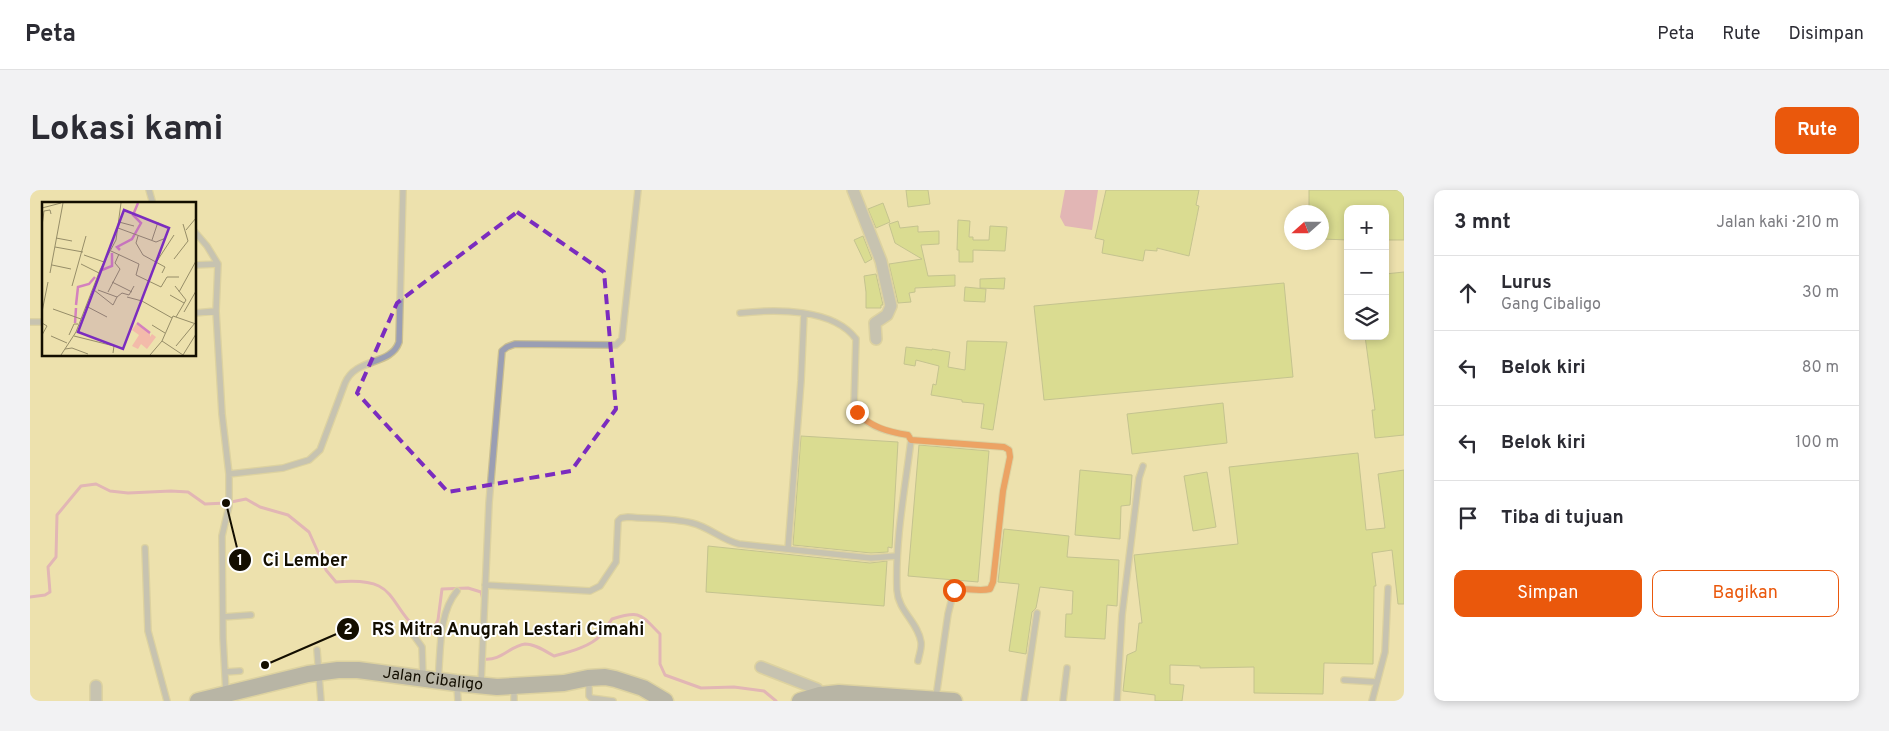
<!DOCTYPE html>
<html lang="id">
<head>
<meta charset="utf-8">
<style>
  body { margin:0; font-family:Overpass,sans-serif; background:#f2f2f3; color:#2b2b33 }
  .controls { position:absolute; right:15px; top:15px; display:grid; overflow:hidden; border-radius:10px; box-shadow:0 2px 8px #0003 }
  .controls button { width:45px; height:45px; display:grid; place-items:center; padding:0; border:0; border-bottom:1px solid #e1e1e2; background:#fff; color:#2b2b33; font:25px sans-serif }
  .compass { position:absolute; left:1254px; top:15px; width:45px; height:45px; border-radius:50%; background:#fff; box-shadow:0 2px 8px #0003; rotate:249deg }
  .stop { position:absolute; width:15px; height:15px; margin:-11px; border:4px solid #ea580c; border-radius:50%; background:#fff }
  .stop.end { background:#ea580c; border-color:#fff; box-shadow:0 1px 5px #0008 }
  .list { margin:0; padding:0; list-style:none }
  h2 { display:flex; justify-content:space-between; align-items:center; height:65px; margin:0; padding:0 20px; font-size:21px }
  h2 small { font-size:16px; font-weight:400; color:#7c7c81 }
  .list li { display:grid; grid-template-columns:32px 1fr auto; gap:15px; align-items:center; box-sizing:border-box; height:75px; padding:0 20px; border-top:1px solid #e1e1e2 }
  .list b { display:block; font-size:19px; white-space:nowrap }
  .list p { margin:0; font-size:16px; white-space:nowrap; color:#7c7c81 }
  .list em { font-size:16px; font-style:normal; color:#7c7c81 }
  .actions { display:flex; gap:10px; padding:15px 20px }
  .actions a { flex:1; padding:11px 0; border:1px solid #ea580c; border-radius:10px; text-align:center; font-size:18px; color:#ea580c }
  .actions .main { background:#ea580c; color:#fff }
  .icon { flex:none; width:28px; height:28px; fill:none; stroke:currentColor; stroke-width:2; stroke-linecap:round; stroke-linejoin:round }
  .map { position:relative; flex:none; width:1374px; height:511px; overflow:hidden; border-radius:10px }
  header { display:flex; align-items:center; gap:30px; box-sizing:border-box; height:70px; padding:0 25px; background:#fff; border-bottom:1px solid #e1e1e2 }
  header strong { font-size:24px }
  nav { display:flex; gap:28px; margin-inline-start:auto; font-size:18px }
  .intro { display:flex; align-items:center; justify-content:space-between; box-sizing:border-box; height:120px; padding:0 30px }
  h1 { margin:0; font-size:35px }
  .button { padding:12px 22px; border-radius:10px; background:#ea580c; color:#fff; font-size:18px; font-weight:700 }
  main { display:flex; gap:30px; padding:0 30px }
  aside { flex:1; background:#fff; border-radius:10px; box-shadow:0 2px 8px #0003 }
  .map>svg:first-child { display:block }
  .water { fill:#d481be }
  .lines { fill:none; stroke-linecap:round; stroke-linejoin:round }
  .stream { stroke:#d481be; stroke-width:3 }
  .building { fill:#c3d46f; stroke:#939d6b }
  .service-casing { stroke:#cabf91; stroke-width:8 }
  .minor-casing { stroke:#cabf91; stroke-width:14 }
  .secondary-casing { stroke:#cabf91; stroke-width:19 }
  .service { stroke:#9a9eb3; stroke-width:5.5 }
  .minor { stroke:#9a9eb3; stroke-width:11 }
  .secondary { stroke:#787e9c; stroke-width:16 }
  .route { stroke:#ea580c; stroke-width:6 }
  .marked { fill:none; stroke:#7b2cbf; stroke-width:4; stroke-dasharray:10 6; stroke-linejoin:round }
  .labels { text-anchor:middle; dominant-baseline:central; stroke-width:4; stroke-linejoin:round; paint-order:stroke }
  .street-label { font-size:16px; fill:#130e00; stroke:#fff }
  .inset-river { fill:none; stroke:#d481be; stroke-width:2.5 }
  .inset-road { fill:none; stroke:#968d68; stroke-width:1 }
  .view { fill:#7b2cbf; fill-opacity:0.15; stroke:#7b2cbf; stroke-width:2.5 }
  .inset-edge { fill:none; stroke:#130e00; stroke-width:2.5 }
  .leader { fill:none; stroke:#130e00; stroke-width:2 }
  .callout-dot { fill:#130e00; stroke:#fff; stroke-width:2 }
  .mark-label { font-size:15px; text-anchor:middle; font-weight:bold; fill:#fff }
  .callout-label { font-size:18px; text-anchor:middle; font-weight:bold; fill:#130e00; stroke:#fff; stroke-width:4; stroke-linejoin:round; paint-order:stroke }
</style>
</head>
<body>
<header>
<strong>Peta</strong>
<nav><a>Peta</a><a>Rute</a><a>Disimpan</a></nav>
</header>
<div class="intro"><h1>Lokasi kami</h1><a class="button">Rute</a></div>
<main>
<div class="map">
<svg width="1374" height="511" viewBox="0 0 1374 511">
  <rect width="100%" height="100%" fill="#ede1ad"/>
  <path class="water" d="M1035,0H1068L1062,40L1035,36L1030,27Z"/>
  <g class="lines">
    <path class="stream" d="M0,407L15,405L20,402L18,377L26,367L27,325L51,296L66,294L80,301L98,303L141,301L158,302L175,314L196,313L216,309L230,317L258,325L279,342L296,380L306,392C372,386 354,414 394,445L402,443L408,430L412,399L438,398L451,402L453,410
      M454,467V469C471,471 480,456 495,454C505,454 515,461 524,466C539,462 560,457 571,445C575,441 578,434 582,429C611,420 610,424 630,444V474L635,485L671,498L704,497L734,501L746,511"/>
  </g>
  <path class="building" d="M876,0H898L900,14L878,17Z
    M1076,0H1169L1166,15L1169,16L1159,66L1127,58V61L1115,60L1113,71L1072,63L1074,50L1065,48Z
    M1279,0H1374V50H1355V19H1318V50L1292,49V22H1279Z
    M853,13L860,32L846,38L838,19Z
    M928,30L940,31L939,47H943V50H959L960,36L977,37L975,61L943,60V72H929V60H927Z
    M868,31L870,38L888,36V42L909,41V54L891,55L898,86L925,85V96L885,98V102L879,103L881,112L868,113L859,74L892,69L865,53L859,34Z
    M833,46L842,69L835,73L824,50Z
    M1374,82V245L1345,248L1342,220H1345L1335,146H1355V84Z
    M846,84L853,115H851V118H836V102L834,86Z
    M975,88L974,99L950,98V89Z
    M1254,93L1263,187L1014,210L1004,116Z
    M935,97L956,99L955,112L934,111Z
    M937,151L977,152L963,240L951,238L954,214L932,212V210L901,205L903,194L906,195L909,176L886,170L885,176L874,174L876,157L902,160V159L920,162L918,177L935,180Z
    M1193,213L1197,253L1102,264L1097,224Z
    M771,246L868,252L862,358L858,357V362L841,363L763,355Z
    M889,255L959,261L948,392L878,386Z
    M1328,263L1336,340L1355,338L1348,284L1374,280V414H1368L1362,360L1342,363L1346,396H1344L1343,474L1294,473L1293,504L1224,503V477L1170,478V476L1140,475V494L1154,495L1152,511H1125V505L1093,501L1097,465L1106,461L1109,433H1112L1104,365L1208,354L1199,277Z
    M1050,280L1102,285L1100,315L1091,316L1090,349L1045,345Z
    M1177,282L1186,337L1163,341L1154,286Z
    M974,339L1039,346L1037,367L1089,370L1087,416L1077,415L1075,449L1035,447L1036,424H1042L1043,401L1010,397L1006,418L1002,422L996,464L979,461L989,394L968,392Z
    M678,356L840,373L857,371L854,416L676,402Z"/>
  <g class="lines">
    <g class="service-casing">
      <path id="service" d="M119,0L123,14
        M165,42L177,56L188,74L186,121L192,224L199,284V316L192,346L193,448L196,503
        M165,75L188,74
        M165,123L186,121
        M710,123C745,119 803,118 826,149L824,216C833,236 857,242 878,245L881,250C875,299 865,350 867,400C868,421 888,432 891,452C892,458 889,465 888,471
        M0,132H14
        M881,250L974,257L979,260L980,267L973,301L963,392L960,399C948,402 935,397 924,400L918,424L906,507
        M199,284L253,278L279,270L290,260L315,193C326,167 361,176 369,152L373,0
        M115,358L118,441L137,511
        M758,359L771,191L774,124
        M455,395L560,401L570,396L586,372L588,331L591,328L598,327C619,329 642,328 662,333C679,337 692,350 709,354L841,368L867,366
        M193,427L221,425
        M377,436L392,457L393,487
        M287,460L291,511
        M195,482L210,481
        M408,490C411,461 408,424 427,401
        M559,490V506L561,508L583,511
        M1314,490L1346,492
        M451,493L459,313L472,161L477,157L485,154L586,155L592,149L608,0
        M427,496L428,511
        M484,498V511
        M994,511L1007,423
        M1033,511L1037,478
        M1087,511L1092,425L1109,288L1113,276
        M1342,511L1355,462L1358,398"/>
    </g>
    <g class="minor-casing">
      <path id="minor" d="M823,0L851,71L861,116L857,125L845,133L846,149
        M731,477L787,499L790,505
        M66,511V496"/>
    </g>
    <g class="secondary-casing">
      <g id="secondary">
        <path id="s1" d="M168,511L278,484L308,480H328L426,493L467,497L534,493L558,488L575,487L585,489L613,498L635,511"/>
        <path d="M770,511L790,505L809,503L924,511"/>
      </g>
    </g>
    <use href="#service" class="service"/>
    <use href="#minor" class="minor"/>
    <use href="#secondary" class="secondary"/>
  </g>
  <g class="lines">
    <path class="route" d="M827,222C840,237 859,242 878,245L881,250L974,257L979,260L980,267L973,301L963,392L960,399C948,402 936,397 924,400"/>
  </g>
  <path d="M0 0H1374V511H0ZM487,22L574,82L586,219L541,281L418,302L327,203L367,113Z" fill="#ede1ad" fill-opacity=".55" fill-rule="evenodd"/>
  <path class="marked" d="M487,22L574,82L586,219L541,281L418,302L327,203L367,113Z"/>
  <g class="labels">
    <g class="street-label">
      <text stroke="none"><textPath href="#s1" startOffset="239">Jalan Cibaligo</textPath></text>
    </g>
  </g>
  <g transform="translate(12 12)">
    <rect width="154" height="154" fill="#ede1ad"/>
    <path d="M94,122L108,131V135L110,132L114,135L105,147L99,142L96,147L90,144L97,133L90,128Z" fill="#f3bbaa"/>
    <path class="inset-river" d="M78,48L75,45L90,37L99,21L91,13L96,1M60,68L70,64V51M34,103L36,85L47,82L53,75M33,121L34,106M95,121L108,131"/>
    <path class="inset-road" d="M0,6L19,1M77,20L92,24M0,24L2,9L8,8L9,12M76,26L114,40L124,36M144,28L154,16M96,34L94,41L101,53L123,65L120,71M14,36L30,39M110,38L116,20M13,45L41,50M69,49L97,62L94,73L119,85L125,75H137M42,53L62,60M132,57L146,39L141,22M115,59L132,33M39,62L57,71M10,63L29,67M8,71L21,1M70,80L90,90M30,84L44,34M133,84L144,98L134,115M52,88L71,103L75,95M56,88L75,95L80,91L87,93L92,84M66,90L78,67L73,61L77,52M137,90L154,59M128,93L142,101M85,95L100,99L130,116M44,104L65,115M11,107L39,117M0,110L6,80M142,110L154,89M0,121L5,124L0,133M110,123L123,131M27,133L32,122H36M9,134L25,141M32,134L72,144L71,151M120,139L141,153M134,144L153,121M23,147L30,146L46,152M19,153L34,130L58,68L74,38L79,1M108,153L120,139L131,114L154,122M141,153L154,132"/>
    <path class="view" d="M82,8L127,26L81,147L36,130Z"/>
    <rect width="154" height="154" class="inset-edge"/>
  </g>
  <path class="leader" d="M196 313L210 370M235 475L318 439"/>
  <g class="callout-dot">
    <circle cx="196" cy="313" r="5"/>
    <circle cx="235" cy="475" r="5"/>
    <circle cx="210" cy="370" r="12"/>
    <circle cx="318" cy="439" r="12"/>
  </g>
  <g class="mark-label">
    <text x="210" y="375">1</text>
    <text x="318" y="444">2</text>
  </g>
  <g class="callout-label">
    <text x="275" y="376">Ci Lember</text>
    <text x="478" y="445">RS Mitra Anugrah Lestari Cimahi</text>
  </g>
</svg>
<div class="controls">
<button>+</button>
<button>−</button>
<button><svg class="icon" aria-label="layers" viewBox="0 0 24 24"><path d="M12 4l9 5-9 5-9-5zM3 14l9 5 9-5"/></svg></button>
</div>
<svg class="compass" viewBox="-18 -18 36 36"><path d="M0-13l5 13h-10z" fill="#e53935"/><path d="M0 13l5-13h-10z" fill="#7c7c81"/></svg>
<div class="stop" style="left:924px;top:400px"></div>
<div class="stop end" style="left:827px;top:222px"></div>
</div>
<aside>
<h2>3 mnt<small>Jalan kaki · 210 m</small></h2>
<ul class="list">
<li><svg class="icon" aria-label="ahead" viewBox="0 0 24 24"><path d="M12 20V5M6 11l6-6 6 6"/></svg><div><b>Lurus</b><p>Gang Cibaligo</p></div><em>30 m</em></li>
<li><svg class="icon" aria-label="left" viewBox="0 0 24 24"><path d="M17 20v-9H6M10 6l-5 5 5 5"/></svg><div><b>Belok kiri</b></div><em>80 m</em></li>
<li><svg class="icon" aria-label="left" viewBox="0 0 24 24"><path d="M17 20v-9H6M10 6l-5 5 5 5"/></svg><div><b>Belok kiri</b></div><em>100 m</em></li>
<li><svg class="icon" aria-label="arrive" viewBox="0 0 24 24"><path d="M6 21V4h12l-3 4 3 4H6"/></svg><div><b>Tiba di tujuan</b></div></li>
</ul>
<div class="actions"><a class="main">Simpan</a><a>Bagikan</a></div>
</aside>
</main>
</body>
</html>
